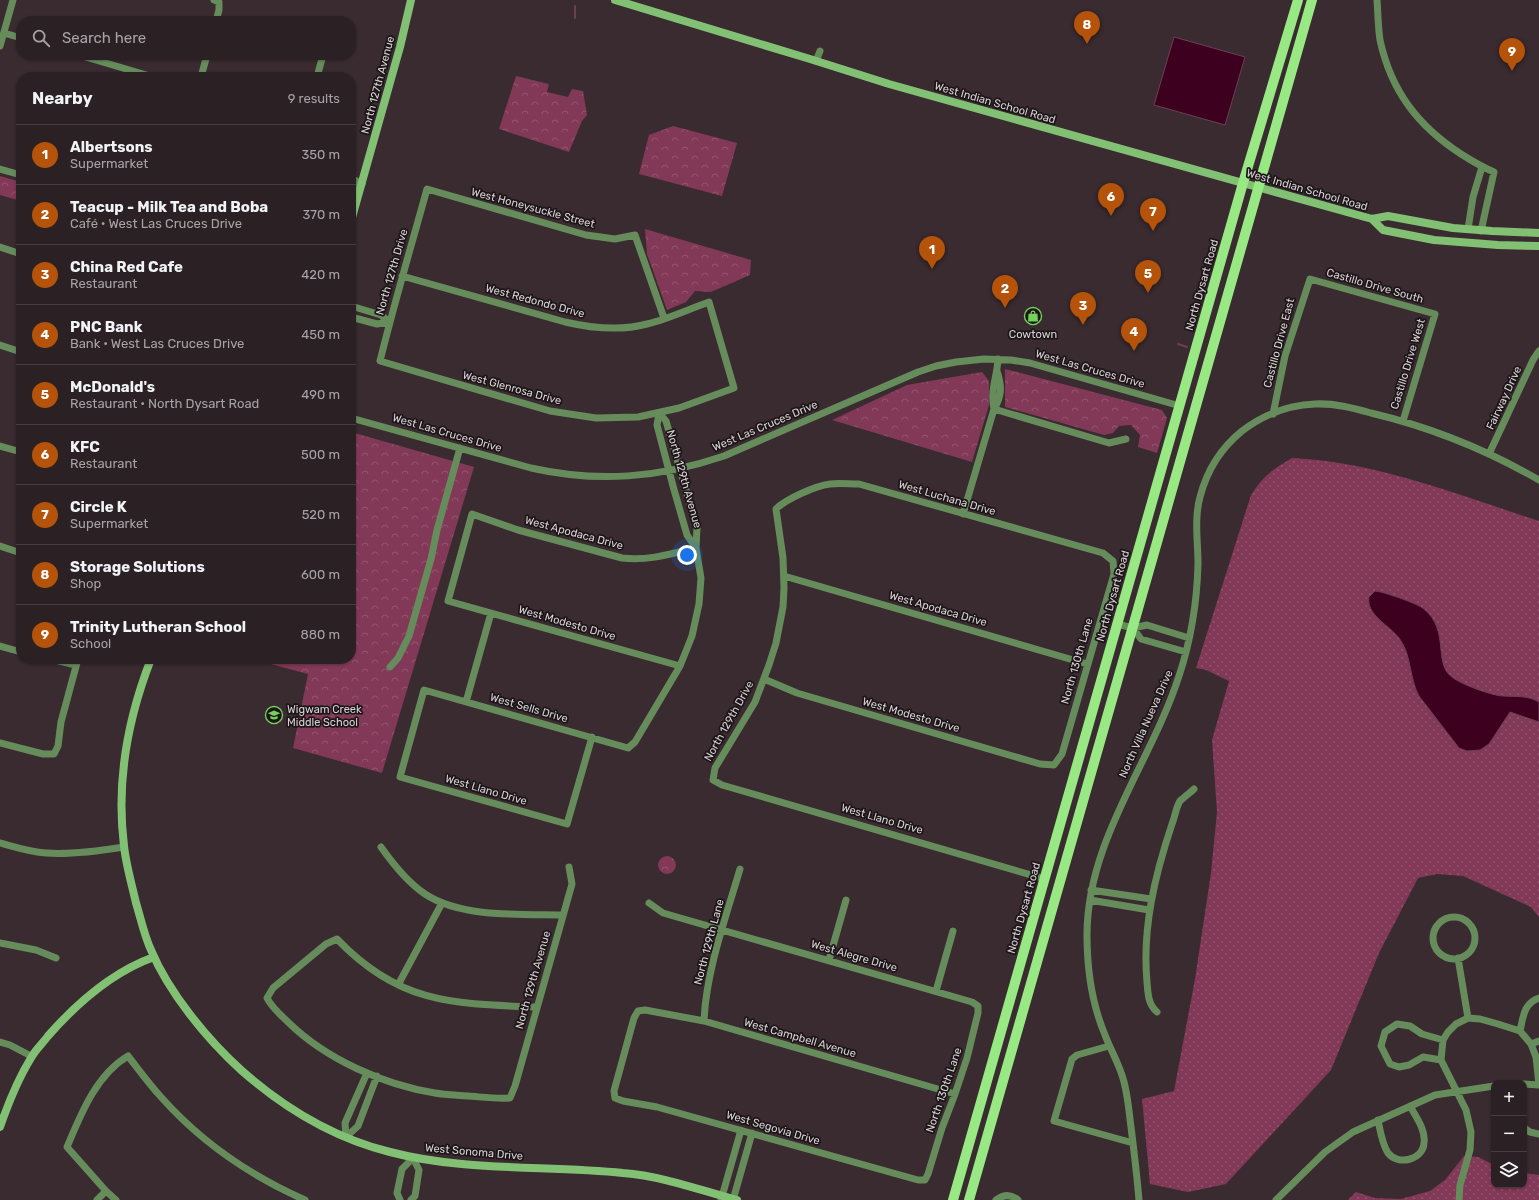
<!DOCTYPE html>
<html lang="en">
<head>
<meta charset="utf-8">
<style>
  body { margin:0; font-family:Rubik,sans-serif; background:#372d31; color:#f1f3f6 }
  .controls { position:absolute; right:12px; bottom:12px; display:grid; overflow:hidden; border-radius:8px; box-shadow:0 1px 3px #0004 }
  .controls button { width:36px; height:36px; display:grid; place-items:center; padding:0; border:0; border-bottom:1px solid #473e41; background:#2b2024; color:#f1f3f6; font:20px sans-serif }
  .you { position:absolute; left:687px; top:555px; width:14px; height:14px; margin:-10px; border:3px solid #fff; border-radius:50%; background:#1a73e8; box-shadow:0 0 0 6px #1a73e833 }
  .badge { display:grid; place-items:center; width:26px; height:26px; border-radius:50%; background:#b45309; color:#fff; font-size:13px; font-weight:700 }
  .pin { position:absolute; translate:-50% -33px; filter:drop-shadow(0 1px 2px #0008) }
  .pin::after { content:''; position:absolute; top:21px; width:14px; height:12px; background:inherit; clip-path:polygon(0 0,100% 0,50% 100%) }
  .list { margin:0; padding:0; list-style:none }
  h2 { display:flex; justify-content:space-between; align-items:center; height:52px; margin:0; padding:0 16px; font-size:17px }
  h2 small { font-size:13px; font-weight:400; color:#a6a3a6 }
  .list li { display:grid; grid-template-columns:26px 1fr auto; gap:12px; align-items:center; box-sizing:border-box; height:60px; padding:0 16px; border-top:1px solid #473e41 }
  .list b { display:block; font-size:15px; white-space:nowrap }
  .list p { margin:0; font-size:13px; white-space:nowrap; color:#a6a3a6 }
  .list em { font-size:13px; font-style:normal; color:#a6a3a6 }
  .icon { flex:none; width:22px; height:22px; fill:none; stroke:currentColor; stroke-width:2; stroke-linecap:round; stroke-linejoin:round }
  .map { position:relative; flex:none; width:1539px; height:1200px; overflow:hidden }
  .search { position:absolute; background:#2b2024; box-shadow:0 1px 3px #0004; left:16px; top:16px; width:340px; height:44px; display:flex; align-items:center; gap:10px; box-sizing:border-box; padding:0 14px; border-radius:16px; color:#a6a3a6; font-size:15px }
  .panel { position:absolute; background:#2b2024; box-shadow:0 1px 3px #0004; left:16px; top:72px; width:340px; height:592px; border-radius:16px }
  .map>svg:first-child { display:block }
  .grass { fill:url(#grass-dots) }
  .park { fill:url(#park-crowns) }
  .water { fill:#3d001f; stroke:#6c3f56 }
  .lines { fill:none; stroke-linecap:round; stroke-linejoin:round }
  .stream { stroke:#6c3f56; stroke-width:2 }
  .street { stroke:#668c5c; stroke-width:7 }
  .secondary { stroke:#82c073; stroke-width:8 }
  .primary { stroke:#98e984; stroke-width:10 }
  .labels { text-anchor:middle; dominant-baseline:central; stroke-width:3.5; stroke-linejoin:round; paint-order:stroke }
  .street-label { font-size:11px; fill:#dbd2d5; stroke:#1c1618 }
  .poi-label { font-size:11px; fill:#dbd2d5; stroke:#1c1618 }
</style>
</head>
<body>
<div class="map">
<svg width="1539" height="1200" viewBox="0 0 1539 1200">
  <defs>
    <pattern id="grass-dots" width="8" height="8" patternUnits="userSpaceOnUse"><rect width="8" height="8" fill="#823857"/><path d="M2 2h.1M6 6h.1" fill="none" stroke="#93546e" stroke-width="1.8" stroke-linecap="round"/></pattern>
    <pattern id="park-crowns" width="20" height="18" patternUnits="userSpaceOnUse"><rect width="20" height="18" fill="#823857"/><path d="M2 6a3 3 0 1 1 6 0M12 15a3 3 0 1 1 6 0" fill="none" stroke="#93546e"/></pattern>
  </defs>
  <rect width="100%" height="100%" fill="#392b30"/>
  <path class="grass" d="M1292,458C1377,462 1459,495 1539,521V917L1531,907L1463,876L1437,874L1418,878L1379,953L1331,1070L1226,1184L1188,1192L1150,1184L1142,1099L1174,1091L1195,979L1211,873L1217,812L1212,740L1229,681L1206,670L1196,668L1251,495C1264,475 1272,470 1292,458Z
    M1464,1156L1478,1157L1494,1165V1185H1524V1173L1539,1175V1200H1348L1356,1192L1375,1198L1401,1199L1430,1191L1445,1180Z"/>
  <path class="park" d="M516,76L549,84L547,92L568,97L572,89L583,91L587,115L582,121L569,152L499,129Z
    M673,126L737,143L722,196L639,174L649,135Z
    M0,176L21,182V201L0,195Z
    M645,229L751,260L750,275L711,292L695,291L686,302L667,310L647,254Z
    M1005,369L1162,410L1167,418L1157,453L1138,447L1140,435L1131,425L1119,426L1113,433L1104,435L1005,407Z
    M982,372L989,381V405L972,462L832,420L907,385Z
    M351,432L474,467L382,773L293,748L308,674L252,659H351Z
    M658 865a9 9 0 1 1 18 0a9 9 0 1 1-18 0Z"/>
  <path class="water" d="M1174,37L1245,57L1225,125L1154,105Z
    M1375,591L1381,592C1391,595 1417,603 1424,609C1450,630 1433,664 1452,677C1460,684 1493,696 1503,696C1517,697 1527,695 1539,702V722L1510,712L1489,744L1480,750L1467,751L1459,748L1419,696C1409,678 1412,655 1399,638C1389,625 1366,615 1369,597Z"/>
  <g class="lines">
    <path class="stream" d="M575,18V6
      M1178,344L1187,347"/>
    <path class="street" d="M214,0L219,2V10L216,21
      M1377,0C1378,13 1378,27 1380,40C1391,91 1418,126 1461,154C1472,161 1482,167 1494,172L1481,231
      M4,33L21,38
      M0,46L13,0
      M79,55L153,77
      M816,61L820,51
      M201,77L207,55
      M317,77L323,55
      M0,169L21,175
      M351,178L362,184
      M351,185L362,184
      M1468,229L1473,197L1482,167
      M0,247L21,254
      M402,276L565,322C591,328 621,331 647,324C668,319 689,309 709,302L734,388L679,408L638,417L596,418L550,411L380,361C394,304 411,247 427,189L586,235L615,239L635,235L664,318
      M351,306L381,315L389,322
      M351,317L377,324L389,322
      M0,345L21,352
      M994,409L1109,443L1126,439
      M994,409C990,389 997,378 998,359
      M659,413L657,425L673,486L687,535L696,548
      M1273,414L1285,356L1310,279L1435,314L1403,421
      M351,418L531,468C598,483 659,478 724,456L918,372L936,366L956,362L984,359L1011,360L1030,363L1180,406
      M0,446L21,452
      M1489,454L1533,360L1539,351
      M963,514L994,409C1002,396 1002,386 997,371
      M0,546L21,553
      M784,576L1087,664
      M1117,624L1133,628L1147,625L1189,638
      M1133,628L1141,639L1186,652
      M0,646L21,652
      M51,659L76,665
      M680,666L448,601L472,514L518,530L622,558C648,561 671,554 696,548
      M390,667L398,658L409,636L431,559L437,530L460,448
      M764,679L797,693L1040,764L1054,765L1062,754L1114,574L1113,561L1103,553L859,484C849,484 839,483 830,484C815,486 786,499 776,509L783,558L784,588L783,607L776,643L769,665L755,702L715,768L713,780L722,785L1045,879
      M466,702L491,613
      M592,737L567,824L400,777L424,690L628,748L635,742L680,666L692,636L699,604L701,578L696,548L697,528L666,421L659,413
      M0,743L43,754H54L58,746L61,722L78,659
      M0,843C15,847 30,852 46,853C71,855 99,851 124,847
      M381,847C393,864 407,882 425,894C461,918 521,914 563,915
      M1091,890L1151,899
      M1090,900L1149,910
      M649,903L663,913L972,1002L978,1006V1013L967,1058L955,1094L942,1128L928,1174L925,1180H918L657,1107L623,1101L615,1098L614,1091L634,1018L638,1011L645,1010L704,1021L955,1094
      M1433 938a21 21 0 1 1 42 0a21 21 0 1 1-42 0Z
      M0,943L36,950L56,958
      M1458,958L1468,1018
      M829,960L846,900
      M398,985L442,903
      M936,991L953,931
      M537,1007C453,1004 399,1004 337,939L326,944L273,988L267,998C272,1008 281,1015 289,1023C326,1059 384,1085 435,1093C446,1095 457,1095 468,1096C482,1097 496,1099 510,1098L515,1086L572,884L569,867
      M1157,1012C1148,1004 1148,994 1147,982C1142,928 1155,875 1172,824C1175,817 1176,807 1180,801C1184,797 1190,793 1194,789
      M704,1021C706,971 726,917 740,869
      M1520,1031C1523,1017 1524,1003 1539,998
      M0,1042L10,1045L31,1056
      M1531,1044L1539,1041
      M1109,1046L1077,1055L1072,1059L1054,1121L1133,1143
      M1441,1060L1423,1057L1409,1065L1399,1067L1390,1064L1381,1046L1385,1032L1397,1024L1410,1026L1422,1034L1443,1040
      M1524,1084L1539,1085
      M1378,1120C1380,1130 1382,1144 1388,1153C1398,1166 1423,1160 1424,1143C1426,1130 1416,1117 1410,1106
      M1524,1128L1530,1132L1539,1134
      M346,1137L358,1126L377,1076
      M346,1137L345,1123L367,1073
      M97,1200L106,1191
      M116,1200L106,1191L67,1147C81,1114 96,1075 128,1056C139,1070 149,1084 161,1097C200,1141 251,1176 305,1200
      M400,1200L397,1193L402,1169L413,1158L419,1170L415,1196L411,1200
      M721,1200L741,1130
      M733,1200L752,1133
      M996,1200C1004,1194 1011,1194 1018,1200
      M1139,1200C1137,1176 1134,1151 1131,1127C1129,1112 1128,1097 1124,1082C1120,1065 1111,1051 1105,1035C1092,1004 1087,969 1087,935C1087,840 1151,763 1179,676C1191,640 1197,602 1198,564C1198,542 1194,519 1200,497C1207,470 1221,448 1242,431C1263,415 1289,405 1315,404C1334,403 1353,408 1371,413C1430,427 1487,450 1539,480
      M1276,1200L1325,1152L1353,1132L1435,1095L1494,1086
      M1459,1200L1460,1185L1470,1150L1471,1132L1466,1110L1441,1060L1443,1040L1448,1032L1456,1024L1468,1018L1480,1019L1498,1024L1520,1031L1531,1044L1536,1057L1539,1085"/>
    <path class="secondary" d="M615,0L810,59L889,84L1372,219L1388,216L1453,228L1492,231L1539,233
      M1372,219L1383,230L1434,240L1498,245L1539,246
      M351,221L400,47L411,0
      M151,659C128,718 116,782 124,846C126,865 132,885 136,903C141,919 144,935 151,950C169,993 207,1039 241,1070C284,1108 334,1138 390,1152C466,1172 546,1165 623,1173C662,1176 700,1190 737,1200
      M0,1127C8,1104 18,1079 31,1058C35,1050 43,1043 48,1036C77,1003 112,972 154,957"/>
    <path class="primary" d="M953,1200L1243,183L1298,0
      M969,1200L1312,0"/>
  </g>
  <defs>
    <g id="shop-ring" transform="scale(0.9)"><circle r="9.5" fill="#1c1618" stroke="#74d25c" stroke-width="1.5"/><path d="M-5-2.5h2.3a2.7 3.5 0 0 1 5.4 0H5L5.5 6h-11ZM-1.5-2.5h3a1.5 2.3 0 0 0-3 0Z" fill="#74d25c"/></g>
    <g id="school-ring" transform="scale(0.9)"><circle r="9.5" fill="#1c1618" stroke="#74d25c" stroke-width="1.5"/><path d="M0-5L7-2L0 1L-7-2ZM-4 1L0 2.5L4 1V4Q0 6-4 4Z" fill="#74d25c"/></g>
  </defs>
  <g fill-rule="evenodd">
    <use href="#shop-ring" x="1033" y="316"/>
    <use href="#school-ring" x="274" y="715"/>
  </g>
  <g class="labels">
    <g class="street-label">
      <text transform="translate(378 85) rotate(-75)">North 127th Avenue</text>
      <text transform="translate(995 103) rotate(16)">West Indian School Road</text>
      <text transform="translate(1307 190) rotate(16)">West Indian School Road</text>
      <text transform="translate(533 208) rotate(15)">West Honeysuckle Street</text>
      <text transform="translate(392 272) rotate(-74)">North 127th Drive</text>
      <text transform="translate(1202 285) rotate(-74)">North Dysart Road</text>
      <text transform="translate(1375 286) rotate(16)">Castillo Drive South</text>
      <text transform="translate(535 301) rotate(15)">West Redondo Drive</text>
      <text transform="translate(1279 343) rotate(-75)">Castillo Drive East</text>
      <text transform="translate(1408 364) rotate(-73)">Castillo Drive West</text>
      <text transform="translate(1090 369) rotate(16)">West Las Cruces Drive</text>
      <text transform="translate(512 388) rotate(15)">West Glenrosa Drive</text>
      <text transform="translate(1504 398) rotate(-65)">Fairway Drive</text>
      <text transform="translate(765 426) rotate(-23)">West Las Cruces Drive</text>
      <text transform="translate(447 433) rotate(16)">West Las Cruces Drive</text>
      <text transform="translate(684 479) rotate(74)">North 129th Avenue</text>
      <text transform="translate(947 498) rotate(16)">West Luchana Drive</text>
      <text transform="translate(574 533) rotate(15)">West Apodaca Drive</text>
      <text transform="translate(1113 596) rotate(-74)">North Dysart Road</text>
      <text transform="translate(938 609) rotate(16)">West Apodaca Drive</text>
      <text transform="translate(567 623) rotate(16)">West Modesto Drive</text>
      <text transform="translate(1077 661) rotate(-74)">North 130th Lane</text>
      <text transform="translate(529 708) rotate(16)">West Sells Drive</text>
      <text transform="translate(911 715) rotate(16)">West Modesto Drive</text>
      <text transform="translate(729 721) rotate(-61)">North 129th Drive</text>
      <text transform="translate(1146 724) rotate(-66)">North Villa Nueva Drive</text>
      <text transform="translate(486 790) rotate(16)">West Llano Drive</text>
      <text transform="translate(882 819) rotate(16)">West Llano Drive</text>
      <text transform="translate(1024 908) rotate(-74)">North Dysart Road</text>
      <text transform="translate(709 942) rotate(-75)">North 129th Lane</text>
      <text transform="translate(854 956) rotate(16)">West Alegre Drive</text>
      <text transform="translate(533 980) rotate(-74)">North 129th Avenue</text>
      <text transform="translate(800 1038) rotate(16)">West Campbell Avenue</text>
      <text transform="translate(944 1090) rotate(-71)">North 130th Lane</text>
      <text transform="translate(773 1128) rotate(16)">West Segovia Drive</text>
      <text transform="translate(474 1152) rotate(5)">West Sonoma Drive</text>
    </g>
    <g class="poi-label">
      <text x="1033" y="334">Cowtown</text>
      <text x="287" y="709" text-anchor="start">Wigwam Creek<tspan x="287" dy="13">Middle School</tspan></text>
    </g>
  </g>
</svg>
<div class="controls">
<button>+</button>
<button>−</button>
<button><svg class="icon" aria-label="layers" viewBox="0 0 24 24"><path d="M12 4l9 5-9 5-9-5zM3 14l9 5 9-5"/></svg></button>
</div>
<div class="you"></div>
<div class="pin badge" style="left:932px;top:269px">1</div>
<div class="pin badge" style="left:1005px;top:308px">2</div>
<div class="pin badge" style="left:1083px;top:325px">3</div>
<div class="pin badge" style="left:1134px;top:351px">4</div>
<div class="pin badge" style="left:1148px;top:293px">5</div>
<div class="pin badge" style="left:1111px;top:216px">6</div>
<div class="pin badge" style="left:1153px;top:231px">7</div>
<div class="pin badge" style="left:1087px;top:44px">8</div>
<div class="pin badge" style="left:1512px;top:71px">9</div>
<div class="search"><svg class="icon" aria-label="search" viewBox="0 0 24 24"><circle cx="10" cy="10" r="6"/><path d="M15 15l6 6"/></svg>Search here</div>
<section class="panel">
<h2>Nearby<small>9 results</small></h2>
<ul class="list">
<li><span class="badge">1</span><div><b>Albertsons</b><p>Supermarket</p></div><em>350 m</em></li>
<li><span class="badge">2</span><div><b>Teacup - Milk Tea and Boba</b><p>Café · West Las Cruces Drive</p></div><em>370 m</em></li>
<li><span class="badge">3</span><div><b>China Red Cafe</b><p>Restaurant</p></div><em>420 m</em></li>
<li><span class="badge">4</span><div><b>PNC Bank</b><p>Bank · West Las Cruces Drive</p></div><em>450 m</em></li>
<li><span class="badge">5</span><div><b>McDonald's</b><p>Restaurant · North Dysart Road</p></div><em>490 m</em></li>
<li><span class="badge">6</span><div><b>KFC</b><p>Restaurant</p></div><em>500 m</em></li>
<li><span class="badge">7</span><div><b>Circle K</b><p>Supermarket</p></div><em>520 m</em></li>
<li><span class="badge">8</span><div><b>Storage Solutions</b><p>Shop</p></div><em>600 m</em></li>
<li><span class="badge">9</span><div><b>Trinity Lutheran School</b><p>School</p></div><em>880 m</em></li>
</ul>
</section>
</div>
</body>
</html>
